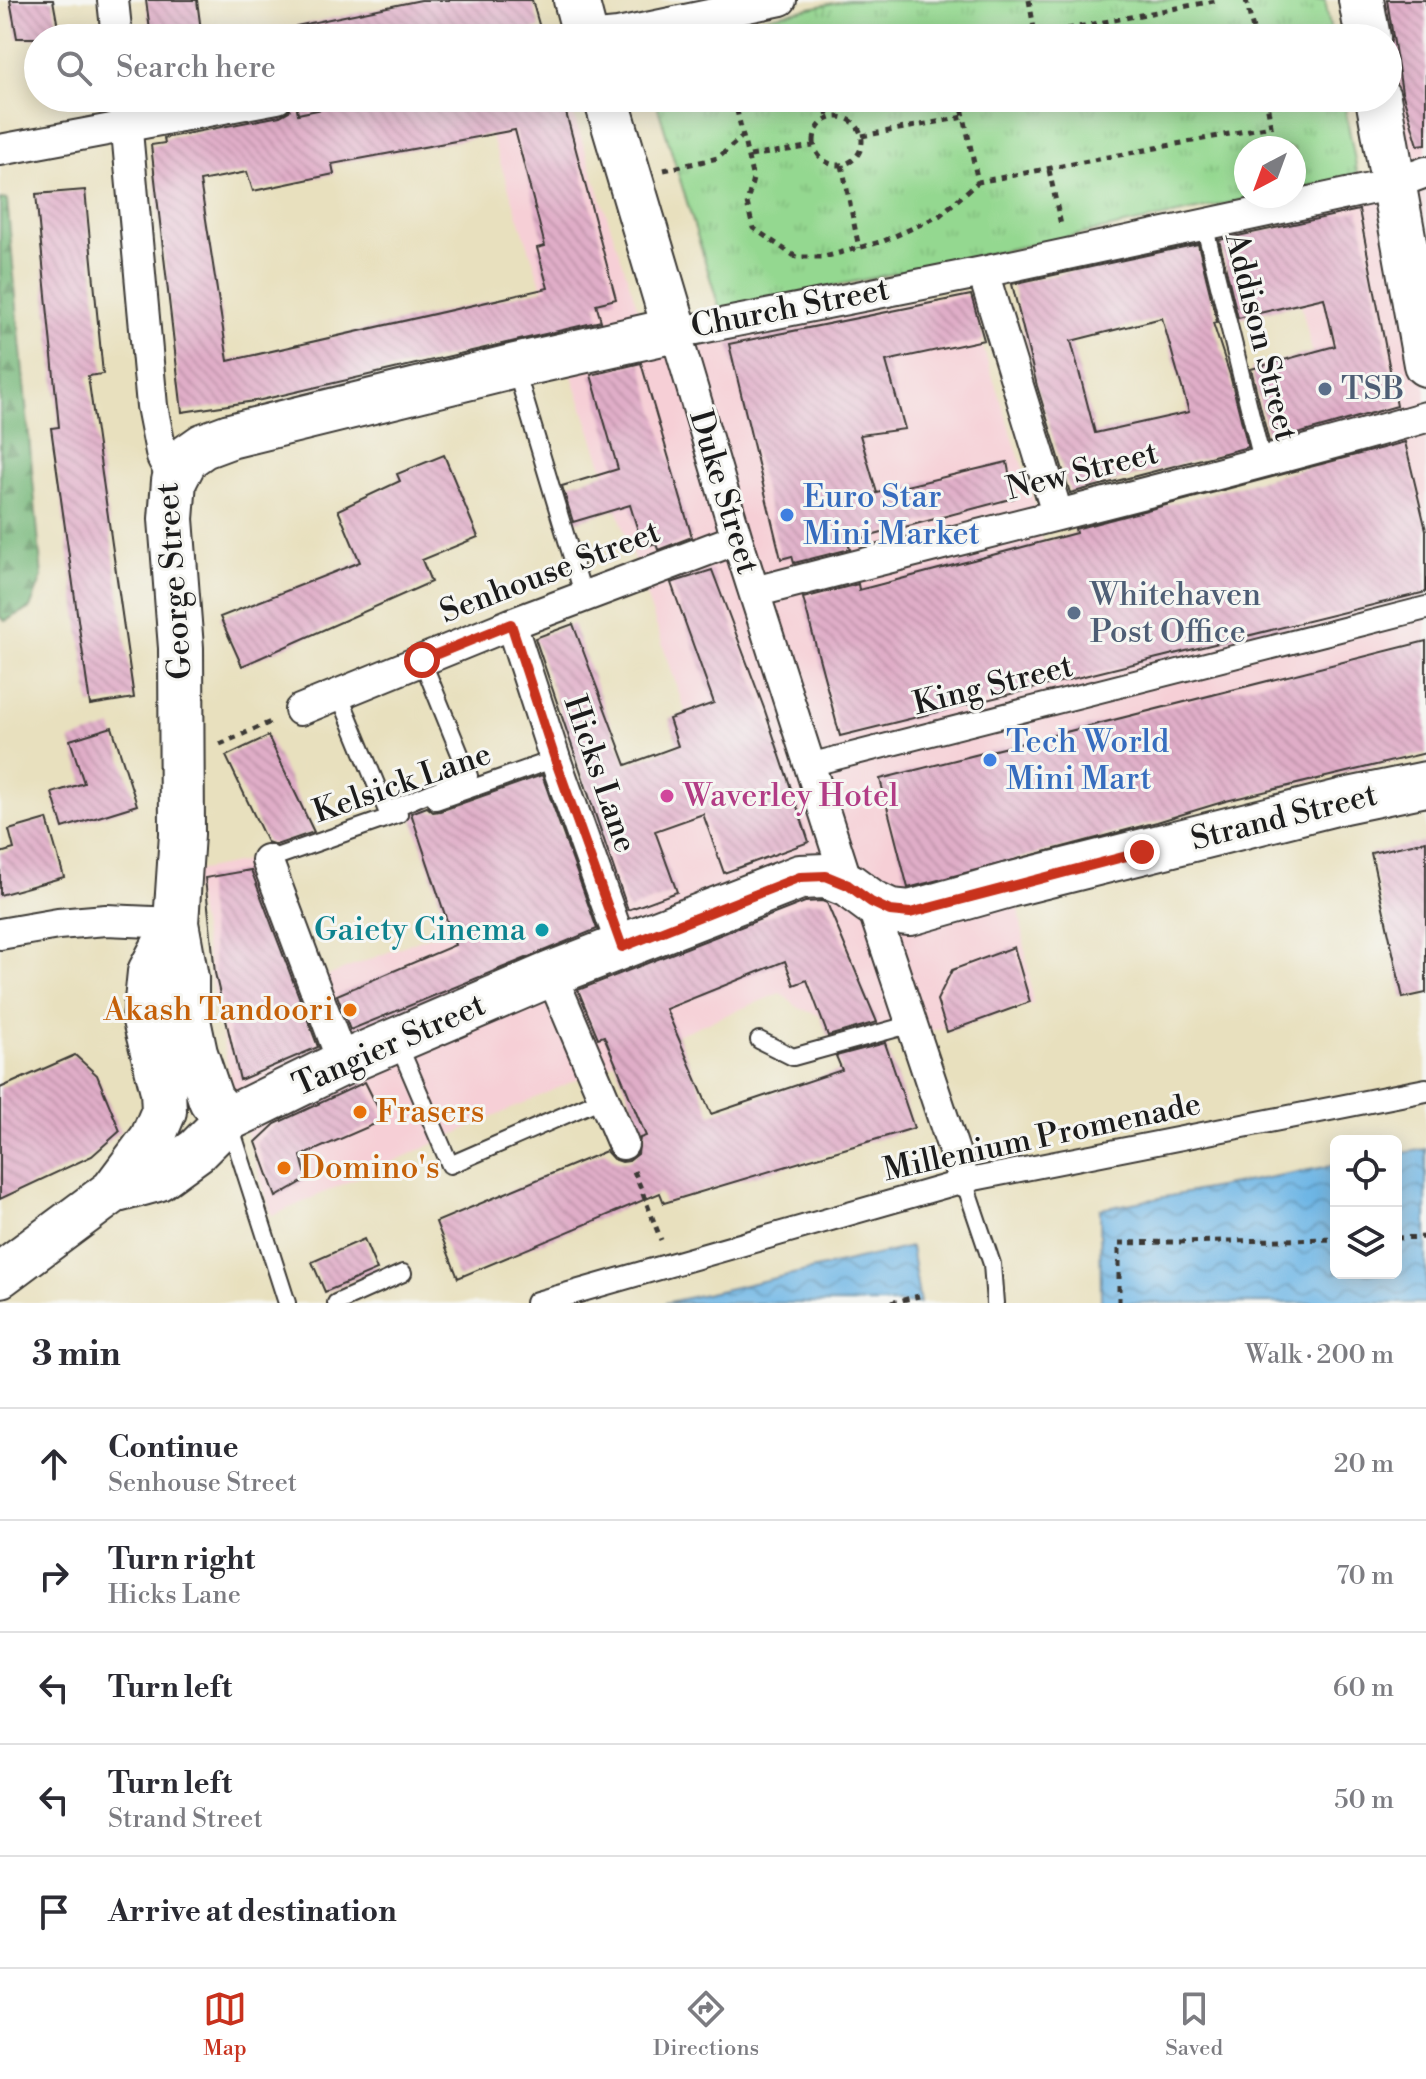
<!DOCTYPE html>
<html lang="en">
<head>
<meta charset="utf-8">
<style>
  body { margin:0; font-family:"Libre Bodoni",serif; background:#f2f2f3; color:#2b2b33 }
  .controls { position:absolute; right:24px; bottom:24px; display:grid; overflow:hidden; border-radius:12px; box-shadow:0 4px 20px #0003 }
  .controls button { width:72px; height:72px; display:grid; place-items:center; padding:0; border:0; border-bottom:2px solid #e1e1e2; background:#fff; color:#2b2b33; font:40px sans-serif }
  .compass { position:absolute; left:1234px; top:136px; width:72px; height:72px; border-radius:50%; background:#fff; box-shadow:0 4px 20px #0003; rotate:221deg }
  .stop { position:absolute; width:24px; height:24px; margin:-18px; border:6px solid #c8321e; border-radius:50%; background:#fff }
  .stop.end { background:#c8321e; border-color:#fff; box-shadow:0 2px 8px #0008 }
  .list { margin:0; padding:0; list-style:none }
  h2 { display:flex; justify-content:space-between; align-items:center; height:104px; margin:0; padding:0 32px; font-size:34px }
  h2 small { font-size:26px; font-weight:400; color:#7c7c81 }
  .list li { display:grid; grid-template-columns:52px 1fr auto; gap:24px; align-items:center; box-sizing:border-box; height:112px; padding:0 32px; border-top:2px solid #e1e1e2 }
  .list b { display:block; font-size:30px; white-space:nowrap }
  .list p { margin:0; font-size:26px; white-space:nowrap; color:#7c7c81 }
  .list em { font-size:26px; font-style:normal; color:#7c7c81 }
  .icon { flex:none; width:44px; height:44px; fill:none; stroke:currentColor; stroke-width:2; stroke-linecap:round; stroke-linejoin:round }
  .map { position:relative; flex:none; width:1426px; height:1303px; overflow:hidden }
  .search { position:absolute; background:#fff; box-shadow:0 4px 20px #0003; left:24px; right:24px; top:24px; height:88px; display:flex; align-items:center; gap:20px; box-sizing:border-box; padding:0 28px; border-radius:44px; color:#7c7c81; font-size:30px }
  .sheet { height:664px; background:#fff }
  nav { display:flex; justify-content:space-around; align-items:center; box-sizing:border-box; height:112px; border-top:2px solid #e1e1e2; background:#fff; font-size:22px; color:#7c7c81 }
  nav a { display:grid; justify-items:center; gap:4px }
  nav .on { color:#c8321e }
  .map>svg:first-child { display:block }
  .built { fill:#f6cfd6 }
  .forest { fill:url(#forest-firs); stroke:#4a6a4b; stroke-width:2 }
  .park { fill:url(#park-tufts); stroke:#587a56; stroke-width:2 }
  .water { fill:url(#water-waves); stroke:#456980; stroke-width:2 }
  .building { fill:url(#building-back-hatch); fill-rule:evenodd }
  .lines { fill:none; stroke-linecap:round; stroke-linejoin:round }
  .service-casing { stroke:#3b3934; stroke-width:20 }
  .pedestrian-casing { stroke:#3b3934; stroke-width:26 }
  .minor-casing { stroke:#3b3934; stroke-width:34 }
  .primary-casing { stroke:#3b3934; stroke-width:48 }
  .path { stroke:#3b3934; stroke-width:5; stroke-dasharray:6 6; stroke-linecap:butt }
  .service { stroke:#fff; stroke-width:16 }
  .pedestrian { stroke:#fff; stroke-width:22 }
  .minor { stroke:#fff; stroke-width:30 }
  .primary { stroke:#fff; stroke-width:44 }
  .route { stroke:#c8321e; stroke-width:10 }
  .service-dot { fill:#5c6f8a; stroke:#f6f6f2; stroke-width:3 }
  .shop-dot { fill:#3f7fe0; stroke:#f6f6f2; stroke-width:3 }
  .hotel-dot { fill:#d1479c; stroke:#f6f6f2; stroke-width:3 }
  .culture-dot { fill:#0f9aa8; stroke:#f6f6f2; stroke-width:3 }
  .food-dot { fill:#e8710a; stroke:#f6f6f2; stroke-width:3 }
  .labels { text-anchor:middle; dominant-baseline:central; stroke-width:6; stroke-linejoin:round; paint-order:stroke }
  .street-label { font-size:32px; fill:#1c1c1c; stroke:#f6f6f2 }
  .service-label { font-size:32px; fill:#4e5e75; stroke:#f6f6f2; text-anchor:start }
  .shop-label { font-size:32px; fill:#366cbe; stroke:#f6f6f2; text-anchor:start }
  .hotel-label { font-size:32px; fill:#b23c85; stroke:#f6f6f2; text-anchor:start }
  .culture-label { font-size:32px; fill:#0d838f; stroke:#f6f6f2; text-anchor:end }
  .food-label { font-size:32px; fill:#c56008; stroke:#f6f6f2; text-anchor:start }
</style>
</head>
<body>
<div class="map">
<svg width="1426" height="1303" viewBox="0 0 1426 1303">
  <defs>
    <pattern id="forest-firs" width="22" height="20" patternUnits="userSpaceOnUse" patternTransform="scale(2)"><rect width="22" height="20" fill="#77b87a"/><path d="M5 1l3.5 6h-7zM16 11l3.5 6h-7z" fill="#619563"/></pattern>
    <pattern id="park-tufts" width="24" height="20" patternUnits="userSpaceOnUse" patternTransform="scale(2)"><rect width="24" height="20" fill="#94d890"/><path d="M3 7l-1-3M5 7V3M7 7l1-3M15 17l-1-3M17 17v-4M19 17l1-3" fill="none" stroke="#7fb97c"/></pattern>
    <pattern id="water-waves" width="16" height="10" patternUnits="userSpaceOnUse" patternTransform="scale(2)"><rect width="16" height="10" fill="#6eb6e5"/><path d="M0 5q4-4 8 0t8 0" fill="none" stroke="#5a93b9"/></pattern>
    <pattern id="building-back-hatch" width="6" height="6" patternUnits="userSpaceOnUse" patternTransform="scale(2)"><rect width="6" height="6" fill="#e0adc8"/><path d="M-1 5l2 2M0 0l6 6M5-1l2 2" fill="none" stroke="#c094ab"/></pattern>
  </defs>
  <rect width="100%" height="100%" fill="#f6f6f2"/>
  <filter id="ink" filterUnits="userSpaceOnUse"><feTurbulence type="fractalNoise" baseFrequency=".0125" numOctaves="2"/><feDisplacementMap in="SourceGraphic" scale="16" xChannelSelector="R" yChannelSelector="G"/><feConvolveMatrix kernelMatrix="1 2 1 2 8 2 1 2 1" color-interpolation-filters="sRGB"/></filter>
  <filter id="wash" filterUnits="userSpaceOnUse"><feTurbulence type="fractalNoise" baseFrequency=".006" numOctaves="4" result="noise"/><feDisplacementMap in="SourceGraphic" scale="32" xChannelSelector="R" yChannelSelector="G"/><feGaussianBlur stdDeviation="1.8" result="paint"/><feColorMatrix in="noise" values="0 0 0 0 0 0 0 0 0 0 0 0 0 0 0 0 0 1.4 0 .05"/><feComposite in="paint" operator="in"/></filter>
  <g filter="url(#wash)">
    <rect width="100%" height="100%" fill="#e8e0be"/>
    <path class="built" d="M1361,0H1426V688L1004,802L1033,1004L893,1041L799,1008L780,993L667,1039L272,1216L230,1078L191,872L271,856L320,979L464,922L448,885L707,776L485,118L570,104L653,354L964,291L1034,501L1052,588L1348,508L1279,208L1393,183L1388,98V38Z"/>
    <path class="forest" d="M0,199L7,200L42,577L30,608L5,621L0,617Z"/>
    <path class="park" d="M848,0H1325L1332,38H666Z
      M655,98H1343L1358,176L1294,189V148H1246V196H1263L720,310Z"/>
    <path class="water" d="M1426,1149V1303H1101L1100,1209L1336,1165V1273H1396V1154Z
      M911,1247L920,1303H665Z"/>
    <g id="blocks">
      <path class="building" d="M10,0H53L60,38H17Z
        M146,0H197L202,38H151Z
        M421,0H532L540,28L499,38H297L296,26Z
        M1387,0H1426V144L1418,145L1402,92Z
        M295,98L298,114L375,98H562L616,299L596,304L601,321L261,400L182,412L151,145L165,143L164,138L280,116L289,111ZM515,130L545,246L537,248L548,288L228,361L200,181L247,172L253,191L334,174L332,164Z
        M85,190L103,374L88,376L134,698L90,705L51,428L59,427L36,194Z
        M1359,210L1397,406L1269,442L1251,369L1335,346L1324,298L1238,318L1219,240Z
        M1198,244L1217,322L1213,323L1230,375L1248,447L1070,493L1037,386L1012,284ZM1162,318L1189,412L1095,433L1071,341Z
        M971,295L984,340L886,361L905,429L860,435L877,493L1007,462L1014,498L848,542L850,549L794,563L792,556L781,559L729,344Z
        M641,363L692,537L658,550L656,543L643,547L630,505L573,522L562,486L618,469L591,375Z
        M1405,442L1426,530V592L840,736L803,598L858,584L859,590L1076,533L1075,529Z
        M444,455L478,537L422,560L431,582L242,666L220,617L360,562L338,510L400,481L397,474Z
        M712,570L764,708L809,842L724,873L703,814L655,831L677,892L628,910L535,638L573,624L626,765L678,746L669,719L714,703L671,583Z
        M1426,641V753L1226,801L1157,822L908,888L880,779Z
        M112,727L137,805L63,828L52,793L84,783L70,740Z
        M268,736L314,832L276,845L267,842L226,756Z
        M542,775L597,929L350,1030L337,995L455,945L411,813L427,807L433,812L440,811Z
        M47,819L64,877L0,895V853L14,849L9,830Z
        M1426,841V993L1403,998L1371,853Z
        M251,870L318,1047L240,1080L215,973L205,878Z
        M822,901L827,903L877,1022L828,1036L807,980L794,985L785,961L666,1009L711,1114L842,1070L836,1056L885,1043L914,1128L664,1203L660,1193L458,1278L436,1222L606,1151L613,1159L622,1162L629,1161L638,1154L640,1138L646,1136L604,1036L598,1038L578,990L805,902Z
        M1014,947L1030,1002L947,1032L937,1000L952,970Z
        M75,1055L97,1075L120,1131L92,1156L0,1199V1088Z
        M365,1082L384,1120L301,1156L307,1179L276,1197L256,1142L275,1124Z
        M364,1239L377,1270L325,1292L312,1262Z"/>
    </g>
  </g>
  <g filter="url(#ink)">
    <use href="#blocks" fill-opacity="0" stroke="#3b3934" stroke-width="2"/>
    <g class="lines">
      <g class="service-casing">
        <path id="service" d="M1204,224L1263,464
          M515,367L584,597
          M339,694L387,811L469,776L422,660
          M436,801L555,759
          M267,860L399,814
          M759,1040L793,1057L912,1024
          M397,1041L450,1165L604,1098
          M229,1122L287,1303
          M964,1181L992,1264L995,1303
          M336,1303L403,1273"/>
      </g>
      <g class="pedestrian-casing">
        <path id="pedestrian" d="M809,765L1426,608
          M537,1303L964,1181L1426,1090"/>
      </g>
      <g class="minor-casing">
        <path id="minor" d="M113,0L117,38
          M576,38L618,34L781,0
          M124,98L152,406L162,457L174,481
          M0,150L277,98
          M983,272L1057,513
          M754,592C978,534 1203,481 1426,417
          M511,624L555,759L622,947
          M300,710L511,624L737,539
          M267,860L343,1063
          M848,885L737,539L675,330L696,329L983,272L1393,184L1426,172
          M871,902L964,1181
          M0,934L58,924L106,920L176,923
          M551,974L623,1144"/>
      </g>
      <g class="primary-casing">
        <path id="primary" d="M576,0L586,38
          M1361,0L1368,38
          M1378,98L1426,364
          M228,1119L211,1100L195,1053L186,1011V978L176,923L182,834L181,648L171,519L174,481L186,458L203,446L230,436L515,366L675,330L606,98
          M113,1191L157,1179L197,1150L228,1119L343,1063L551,974L800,877L826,876L848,885L871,902L890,911L910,913L1009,885L1344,801L1426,784
          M0,1275L113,1191L152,1139L164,1111L163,1091L145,1020L150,972L176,923"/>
      </g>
      <path class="path" d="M1029,0L1035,34
        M1246,0L1255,38
        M831,38L861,32L902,38
        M1020,38L1219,0
        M734,98L753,179L747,203L753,228L796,257H824L884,241L939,216L978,182
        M825,98L828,118
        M960,98L978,182L1271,126L1266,98
        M814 141a24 24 0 1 1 48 0a24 24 0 1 1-48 0Z
        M862,136L964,117
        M750,156L813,146
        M842,165L859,248
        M664,170L718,158L745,134
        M1049,170L1061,225
        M220,744L273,721
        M634,1171L661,1240
        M1396,1238L1426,1237
        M891,1303L919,1296
        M1119,1303V1243L1336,1239"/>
      <use href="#service" class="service"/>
      <use href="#pedestrian" class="pedestrian"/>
      <use href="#minor" class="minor"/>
      <use href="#primary" class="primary"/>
    </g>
  </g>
  <g class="lines" filter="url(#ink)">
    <path class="route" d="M422,660L511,624L555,759L622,947L800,877L826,876L848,885L871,902L890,911L910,913L1142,852"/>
  </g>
  <g class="service-dot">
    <circle cx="1325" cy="389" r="8"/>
    <circle cx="1074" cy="613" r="8"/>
  </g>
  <g class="shop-dot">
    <circle cx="787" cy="515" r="8"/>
    <circle cx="990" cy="760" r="8"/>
  </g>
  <circle class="hotel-dot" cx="667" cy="796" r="8"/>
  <circle class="culture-dot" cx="542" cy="930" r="8"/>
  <g class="food-dot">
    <circle cx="350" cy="1010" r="8"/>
    <circle cx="360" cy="1112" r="8"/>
    <circle cx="284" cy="1168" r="8"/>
  </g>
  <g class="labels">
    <g class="street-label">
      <text transform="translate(790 308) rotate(-11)">Church Street</text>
      <text transform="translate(1261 337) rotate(76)">Addison Street</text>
      <text transform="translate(1082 471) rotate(-14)">New Street</text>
      <text transform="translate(724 492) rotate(73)">Duke Street</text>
      <text transform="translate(550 572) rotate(-21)">Senhouse Street</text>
      <text transform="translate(174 581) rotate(-94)">George Street</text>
      <text transform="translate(993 685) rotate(-14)">King Street</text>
      <text transform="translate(600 774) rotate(71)">Hicks Lane</text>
      <text transform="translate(402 783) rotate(-19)">Kelsick Lane</text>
      <text transform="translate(1284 817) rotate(-14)">Strand Street</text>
      <text transform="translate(389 1045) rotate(-24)">Tangier Street</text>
      <text transform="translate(1042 1137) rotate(-12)">Millenium Promenade</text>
    </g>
    <g class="service-label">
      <text x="1341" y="389">TSB</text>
      <text x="1090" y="595">Whitehaven<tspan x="1090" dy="37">Post Office</tspan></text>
    </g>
    <g class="shop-label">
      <text x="803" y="497">Euro Star<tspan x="803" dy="37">Mini Market</tspan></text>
      <text x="1006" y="742">Tech World<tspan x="1006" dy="37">Mini Mart</tspan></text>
    </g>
    <g class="hotel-label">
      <text x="683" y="796">Waverley Hotel</text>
    </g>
    <g class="culture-label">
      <text x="526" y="930">Gaiety Cinema</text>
    </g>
    <g class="food-label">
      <text x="334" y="1010" text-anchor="end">Akash Tandoori</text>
      <text x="376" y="1112">Frasers</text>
      <text x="300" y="1168">Domino's</text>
    </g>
  </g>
</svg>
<div class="controls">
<button><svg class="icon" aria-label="locate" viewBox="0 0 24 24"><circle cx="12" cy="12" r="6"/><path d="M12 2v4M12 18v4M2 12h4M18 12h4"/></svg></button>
<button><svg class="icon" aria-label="layers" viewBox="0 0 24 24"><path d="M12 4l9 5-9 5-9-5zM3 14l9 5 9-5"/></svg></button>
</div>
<svg class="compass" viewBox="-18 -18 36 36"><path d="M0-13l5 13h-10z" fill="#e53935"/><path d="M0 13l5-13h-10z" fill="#7c7c81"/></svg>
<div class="stop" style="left:422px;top:660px"></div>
<div class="stop end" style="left:1142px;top:852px"></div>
<div class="search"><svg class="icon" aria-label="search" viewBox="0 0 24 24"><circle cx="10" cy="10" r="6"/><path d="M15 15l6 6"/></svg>Search here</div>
</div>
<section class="sheet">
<h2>3 min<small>Walk · 200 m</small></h2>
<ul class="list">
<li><svg class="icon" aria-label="ahead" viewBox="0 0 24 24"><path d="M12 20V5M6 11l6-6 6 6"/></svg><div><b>Continue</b><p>Senhouse Street</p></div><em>20 m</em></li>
<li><svg class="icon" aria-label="right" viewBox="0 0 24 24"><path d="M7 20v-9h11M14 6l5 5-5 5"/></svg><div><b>Turn right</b><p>Hicks Lane</p></div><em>70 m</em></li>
<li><svg class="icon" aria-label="left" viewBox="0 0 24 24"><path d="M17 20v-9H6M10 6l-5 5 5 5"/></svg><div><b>Turn left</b></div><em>60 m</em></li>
<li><svg class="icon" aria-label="left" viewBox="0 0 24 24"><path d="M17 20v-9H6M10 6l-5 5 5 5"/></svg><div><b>Turn left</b><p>Strand Street</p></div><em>50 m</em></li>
<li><svg class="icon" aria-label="arrive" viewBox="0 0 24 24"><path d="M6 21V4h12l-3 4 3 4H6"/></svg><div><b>Arrive at destination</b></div></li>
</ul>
</section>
<nav>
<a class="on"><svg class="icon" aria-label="map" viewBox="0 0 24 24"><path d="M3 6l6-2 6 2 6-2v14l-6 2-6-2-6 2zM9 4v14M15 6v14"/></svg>Map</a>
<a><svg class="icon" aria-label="directions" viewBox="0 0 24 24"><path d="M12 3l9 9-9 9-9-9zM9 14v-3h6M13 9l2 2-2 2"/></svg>Directions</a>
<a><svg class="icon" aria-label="saved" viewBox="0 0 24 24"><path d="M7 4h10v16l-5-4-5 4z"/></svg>Saved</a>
</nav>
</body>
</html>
